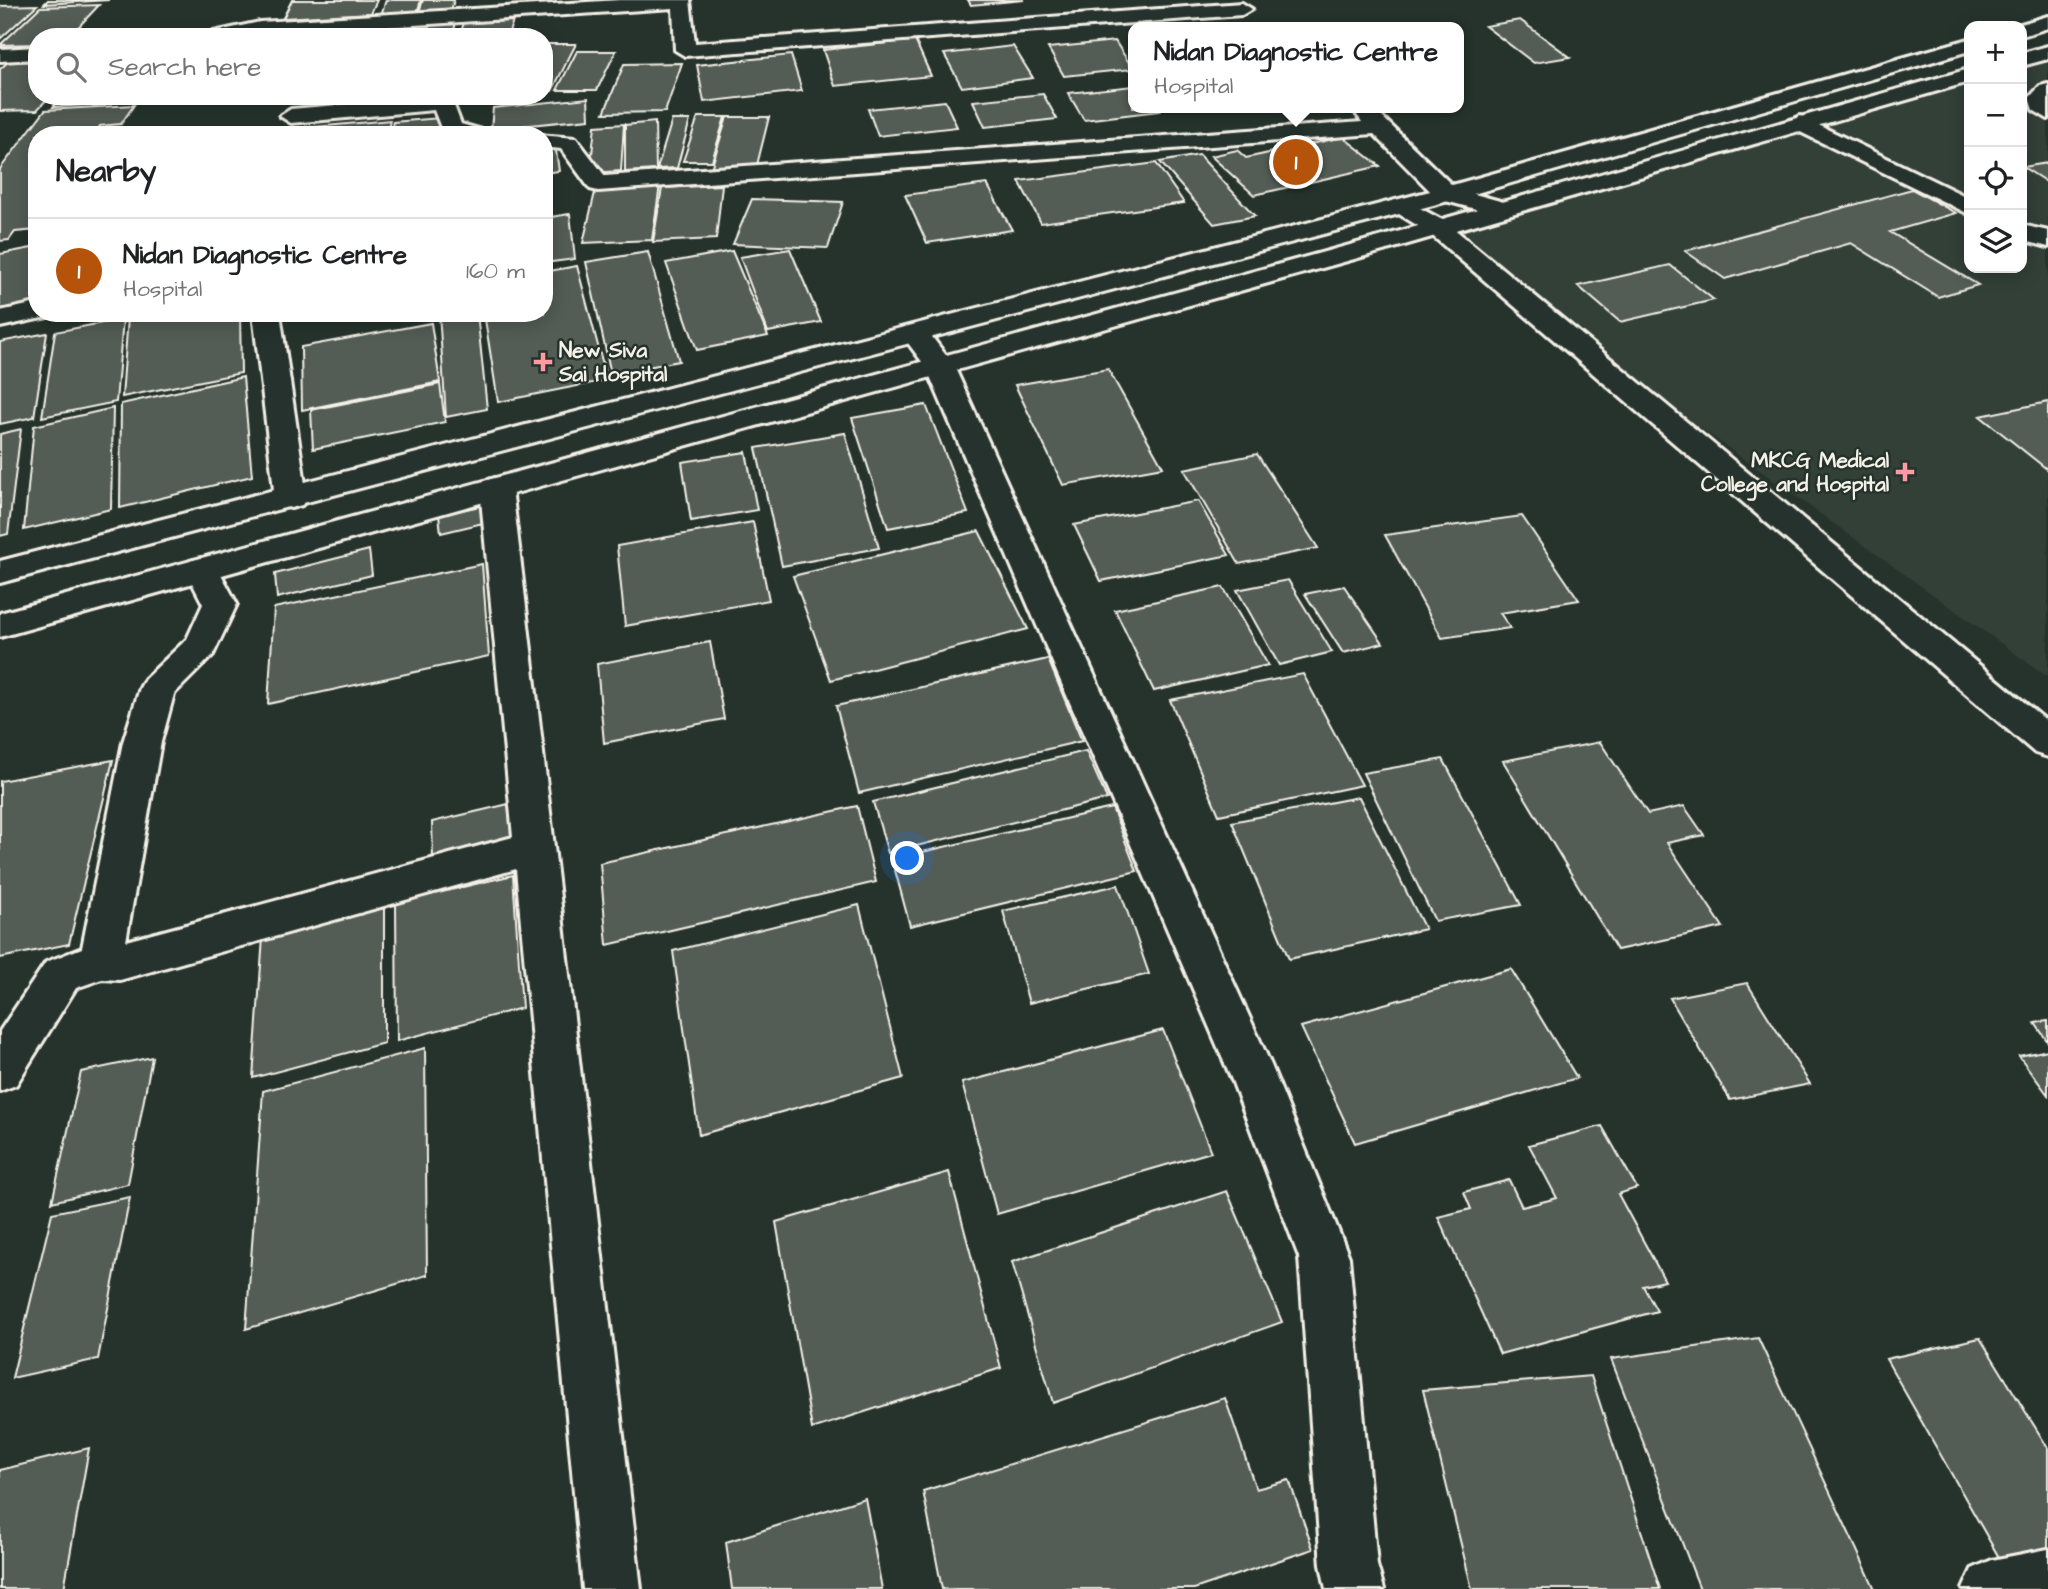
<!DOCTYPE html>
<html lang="en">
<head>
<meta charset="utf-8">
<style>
  body { margin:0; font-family:"Architects Daughter",sans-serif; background:#f2f2f2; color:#202124 }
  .controls { position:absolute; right:21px; top:21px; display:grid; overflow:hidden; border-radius:14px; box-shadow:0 4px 18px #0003 }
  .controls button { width:63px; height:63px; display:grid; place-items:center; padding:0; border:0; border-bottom:2px solid #e0e0e0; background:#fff; color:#202124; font:35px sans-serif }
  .you { position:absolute; left:908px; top:859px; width:24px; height:24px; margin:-18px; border:5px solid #fff; border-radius:50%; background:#1a73e8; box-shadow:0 0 0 10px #1a73e833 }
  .badge { display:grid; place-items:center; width:46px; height:46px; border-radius:50%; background:#b45309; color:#fff; font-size:23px; font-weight:700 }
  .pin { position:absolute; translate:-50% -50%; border:4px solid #fff; box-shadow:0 2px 7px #0006 }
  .popup { position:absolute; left:1128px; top:22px; width:336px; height:91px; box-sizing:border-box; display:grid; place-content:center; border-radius:14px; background:#fff; filter:drop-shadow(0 2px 5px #0005); font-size:23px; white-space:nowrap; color:#757577 }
  .popup b { font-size:26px; color:#202124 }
  .popup::after { content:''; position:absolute; left:50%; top:100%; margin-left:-14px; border:14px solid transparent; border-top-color:#fff }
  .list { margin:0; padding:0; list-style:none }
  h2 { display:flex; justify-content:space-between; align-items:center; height:91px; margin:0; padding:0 28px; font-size:30px }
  h2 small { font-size:23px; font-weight:400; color:#757577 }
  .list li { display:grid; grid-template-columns:46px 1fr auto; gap:21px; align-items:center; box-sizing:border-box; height:105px; padding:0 28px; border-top:2px solid #e0e0e0 }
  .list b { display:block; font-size:26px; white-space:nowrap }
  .list p { margin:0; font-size:23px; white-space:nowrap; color:#757577 }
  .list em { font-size:23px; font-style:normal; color:#757577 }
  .icon { flex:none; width:38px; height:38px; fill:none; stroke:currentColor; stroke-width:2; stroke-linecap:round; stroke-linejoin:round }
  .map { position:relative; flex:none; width:2048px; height:1589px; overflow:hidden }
  .search { position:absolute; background:#fff; box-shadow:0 4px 18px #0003; left:28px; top:28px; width:525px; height:77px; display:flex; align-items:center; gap:18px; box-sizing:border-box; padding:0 24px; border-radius:28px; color:#757577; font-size:26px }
  .panel { position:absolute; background:#fff; box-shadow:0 4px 18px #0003; left:28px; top:126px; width:525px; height:196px; border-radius:28px }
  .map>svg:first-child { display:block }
  .built { fill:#333f39 }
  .building { fill:#525c55; stroke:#f4f1e8; stroke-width:2 }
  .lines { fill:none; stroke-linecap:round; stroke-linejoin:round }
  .street-casing { stroke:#f4f1e8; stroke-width:6 }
  .highway-casing { stroke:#f4f1e8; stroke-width:6 }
  .street { fill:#26332d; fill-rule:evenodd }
  .highway { fill:#26332d; fill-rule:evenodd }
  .poi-dot { fill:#ff9aa2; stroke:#26332d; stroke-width:2.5 }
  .labels { text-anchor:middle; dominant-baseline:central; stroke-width:5; stroke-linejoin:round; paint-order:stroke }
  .far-poi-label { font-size:21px; font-weight:bold; fill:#f4f1e8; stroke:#26332d; text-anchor:start }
</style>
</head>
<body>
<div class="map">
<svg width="2048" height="1589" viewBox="0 0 2048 1589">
  <rect width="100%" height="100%" fill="#26332d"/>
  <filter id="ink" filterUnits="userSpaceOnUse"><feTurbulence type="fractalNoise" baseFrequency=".0143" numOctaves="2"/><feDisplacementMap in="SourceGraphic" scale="14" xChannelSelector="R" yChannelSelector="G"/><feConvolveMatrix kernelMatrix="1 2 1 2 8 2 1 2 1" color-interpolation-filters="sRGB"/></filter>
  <g filter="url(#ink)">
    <path class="built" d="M2048,58V677L1432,236L1969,81V268H2022V66Z"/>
    <path class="building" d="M48,0H109L44,4Z
      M292,0H377L371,13L283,18Z
      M386,0H421L417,13L381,15Z
      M423,0H454L451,10L419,12Z
      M968,0H1024L971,5Z
      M37,5L0,39V6Z
      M99,5L69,37H37V44L0,45L40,7Z
      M1520,20L1570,57L1534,63L1485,26Z
      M456,21L453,37H364L366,28Z
      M513,21L507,37H459L464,23Z
      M915,40L931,76L835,86L823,50Z
      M1115,41L1133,69L1064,76L1048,48Z
      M544,44H576L552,91H544Z
      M1013,46L1033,78L962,87L944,54Z
      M577,51H616L597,90H557Z
      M791,55L802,91L704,102L697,65Z
      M37,61V96H50L37,110L0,111V69L8,62Z
      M682,63L665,112L604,113L624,64Z
      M1133,86V108H1156L1159,111L1084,120L1068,93Z
      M1043,94L1057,119L985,127L973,101Z
      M61,96H103L98,104L53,107Z
      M588,98L589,119L491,129L493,108Z
      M945,101L957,127L878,136L868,109Z
      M134,105L121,124L100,126L94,135H37V230L15,232L9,240L0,241V169L45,110Z
      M698,117H725L712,161H683Z
      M727,117H769L756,169H711Z
      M440,118L437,135H390L393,122Z
      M390,120L387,135H302L304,128Z
      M672,120H690L677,168L657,169Z
      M655,122L656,170L625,172V125Z
      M624,124L621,171L590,173L595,126Z
      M1343,137L1380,166L1254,195L1211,156L1237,150L1246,158Z
      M555,144L559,171L544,173V145Z
      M1199,155L1255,216L1214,224L1160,162Z
      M1156,163L1184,203L1041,223L1019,181Z
      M2048,163V183L2023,167Z
      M987,184L1012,230L927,243L905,195Z
      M660,185L652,240L583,243L596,188Z
      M722,185L716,239L653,242L662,188Z
      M1912,189L1956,213L1890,232L1978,285L1938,297L1851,243L1725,279L1685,251Z
      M752,199L843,202L828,248L733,244Z
      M570,214L575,259L544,263V218Z
      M37,247V307L0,314V254Z
      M790,249L821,322L768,332L740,257Z
      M732,251L768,336L697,350L666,263Z
      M648,252L679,361L611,374L586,262Z
      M1670,265L1714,300L1620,322L1578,286Z
      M577,266L607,380L498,402L484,313H544V272Z
      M145,313H240L241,373L122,397L128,317Z
      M439,313H477L487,409L446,417Z
      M123,319L116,402L42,417L55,332Z
      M431,323L440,382L302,410L301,347Z
      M47,333L34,417L0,424V342Z
      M1108,369L1163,467L1063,485L1015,385Z
      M243,377L252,476L120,508L121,404Z
      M440,384L445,422L313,449L311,410Z
      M2048,402V470L1980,416Z
      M926,405L968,513L888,528L852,418Z
      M113,408L111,509L24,530L34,426Z
      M21,429L8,534L0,536V434Z
      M845,433L879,548L782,566L756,448Z
      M746,452L757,510L691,521L682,462Z
      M1257,454L1318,548L1239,564L1184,469Z
      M1198,501L1229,555L1101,581L1074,525Z
      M480,506L483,523L441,533L439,515Z
      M1522,516L1579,600L1500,613L1510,628L1442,638L1385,535Z
      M753,522L769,600L625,626L617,546Z
      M979,531L1028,629L831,680L793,576Z
      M369,550L372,575L277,598L275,574Z
      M482,564L489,656L268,704L274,608Z
      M1288,580L1332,652L1279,665L1237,590Z
      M1344,586L1383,643L1343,653L1305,594Z
      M1223,587L1268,665L1154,691L1115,610Z
      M710,642L724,719L604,743L597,664Z
      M1048,659L1082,741L859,793L836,706Z
      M1303,674L1362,785L1219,815L1170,700Z
      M1600,742L1648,814L1684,806L1704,835L1667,843L1723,927L1617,950L1503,761Z
      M1086,751L1107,799L888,853L873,802Z
      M1443,759L1521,905L1435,921L1363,773Z
      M113,760L69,944L0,958V781Z
      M1359,797L1425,929L1289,959L1232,822Z
      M513,803L516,840L433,859L432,822Z
      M857,806L876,882L607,945L600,863Z
      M1112,808L1137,871L910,926L892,859Z
      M513,875L522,1008L397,1041L396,903Z
      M1118,885L1149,974L1029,1003L1003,911Z
      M859,905L903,1078L699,1135L673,951Z
      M384,908V1043L253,1078L263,937Z
      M1511,969L1577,1078L1355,1143L1301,1027Z
      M1747,983L1810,1084L1730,1100L1670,998Z
      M2048,1021V1042L2035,1023Z
      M1163,1030L1211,1152L997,1214L962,1083Z
      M425,1048L427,1275L246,1329L263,1091Z
      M2048,1050V1095L2019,1056Z
      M152,1057L128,1184L52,1202L81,1072Z
      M1602,1126L1637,1188L1618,1194L1665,1281L1643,1286L1657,1311L1500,1354L1438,1217L1471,1209L1464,1192L1509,1180L1522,1207L1557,1198L1529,1145Z
      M949,1172L1001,1368L812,1429L776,1222Z
      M1227,1191L1282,1322L1053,1403L1012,1262Z
      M130,1197L98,1359L12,1378L52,1213Z
      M1758,1338L1875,1589H1700L1611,1359Z
      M1980,1338L2048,1448V1566L2009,1575L1886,1359Z
      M1591,1376L1660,1589H1472L1423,1390Z
      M1225,1398L1256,1489L1289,1480L1313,1549L1194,1589H942L923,1491Z
      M89,1448L64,1589H0V1470Z
      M865,1498L882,1589H732L726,1542Z"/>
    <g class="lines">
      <g class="street-casing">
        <path id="street" d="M620,0H690L695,43L1242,3L1252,9L1242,15L685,56L675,50L673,8L353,29L348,37H328L332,30L206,37L209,33L260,22Z
          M37,47V59L0,61V49Z
          M2048,84V119L2033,110L2029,98L2040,86Z
          M442,96L453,103L461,124L482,130L485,135L443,133L434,110L291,123L280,116L291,109Z
          M1352,108H1373L1456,189L1511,204L1514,209L1511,214L1502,216L1438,199L1374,134L598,191L590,189L561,149L544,147V135H538L576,138L605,176L1362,122Z
          M1800,116L1969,198V214L1792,128L1789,123Z
          M1403,199L1446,222L2048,722V757L2035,753L1428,232L1394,211L1391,206L1394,201Z
          M2022,225L2048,231V247L2022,240Z
          M37,303V313H49L47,317L0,327V311Z
          M253,313H280L307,498L302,505L291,508L280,505L275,498Z
          M916,327L926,329L954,366L1271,1065L1349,1257L1377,1565L1384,1589H1326L1321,1565L1299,1257L1232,1080L926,367L902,335L906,329Z
          M496,478L507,481L512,488L641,1589H583L516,869L120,980L102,979L76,988L16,1085L0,1091V1031L46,962L82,948L123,742L140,688L145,679L187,639L203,604L185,569L190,561L202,558L214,561L237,604L213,655L174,694L161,742L126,941L513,837L480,488L485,481Z
          M2048,1549V1589H1963L1972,1569L1992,1560Z"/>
      </g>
      <g class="highway-casing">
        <path id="highway" d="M2048,16V28L2022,36V26H2014Z
          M1969,39V51L1456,199L0,583V561L1438,189Z
          M2048,46V59L2022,66V53Z
          M1969,69V82L1401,246L0,637V613L1383,236Z"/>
      </g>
      <use href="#street" class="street"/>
      <use href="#highway" class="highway"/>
    </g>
  </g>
  <g class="poi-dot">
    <path d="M539.5 351.5h7v7h7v7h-7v7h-7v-7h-7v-7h7z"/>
    <path d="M1901.5 461.5h7v7h7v7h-7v7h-7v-7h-7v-7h7z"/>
  </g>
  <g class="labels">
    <g class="far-poi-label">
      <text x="559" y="350">New Siva<tspan x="559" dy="24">Sai Hospital</tspan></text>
      <text x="1889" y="460" text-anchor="end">MKCG Medical<tspan x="1889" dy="24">College and Hospital</tspan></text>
    </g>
  </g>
</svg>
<div class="controls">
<button>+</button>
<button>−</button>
<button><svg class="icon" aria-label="locate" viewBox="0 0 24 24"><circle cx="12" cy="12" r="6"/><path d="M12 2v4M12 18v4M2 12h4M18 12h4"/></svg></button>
<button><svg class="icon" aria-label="layers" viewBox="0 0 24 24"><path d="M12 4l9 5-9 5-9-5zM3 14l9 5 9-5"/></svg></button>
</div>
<div class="you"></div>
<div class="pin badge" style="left:1296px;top:162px">1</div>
<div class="popup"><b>Nidan Diagnostic Centre</b>Hospital</div>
<div class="search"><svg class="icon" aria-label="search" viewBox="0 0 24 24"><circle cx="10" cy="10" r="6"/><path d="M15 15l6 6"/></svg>Search here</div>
<section class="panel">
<h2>Nearby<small></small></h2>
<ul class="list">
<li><span class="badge">1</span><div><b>Nidan Diagnostic Centre</b><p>Hospital</p></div><em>160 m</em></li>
</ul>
</section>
</div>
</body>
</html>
